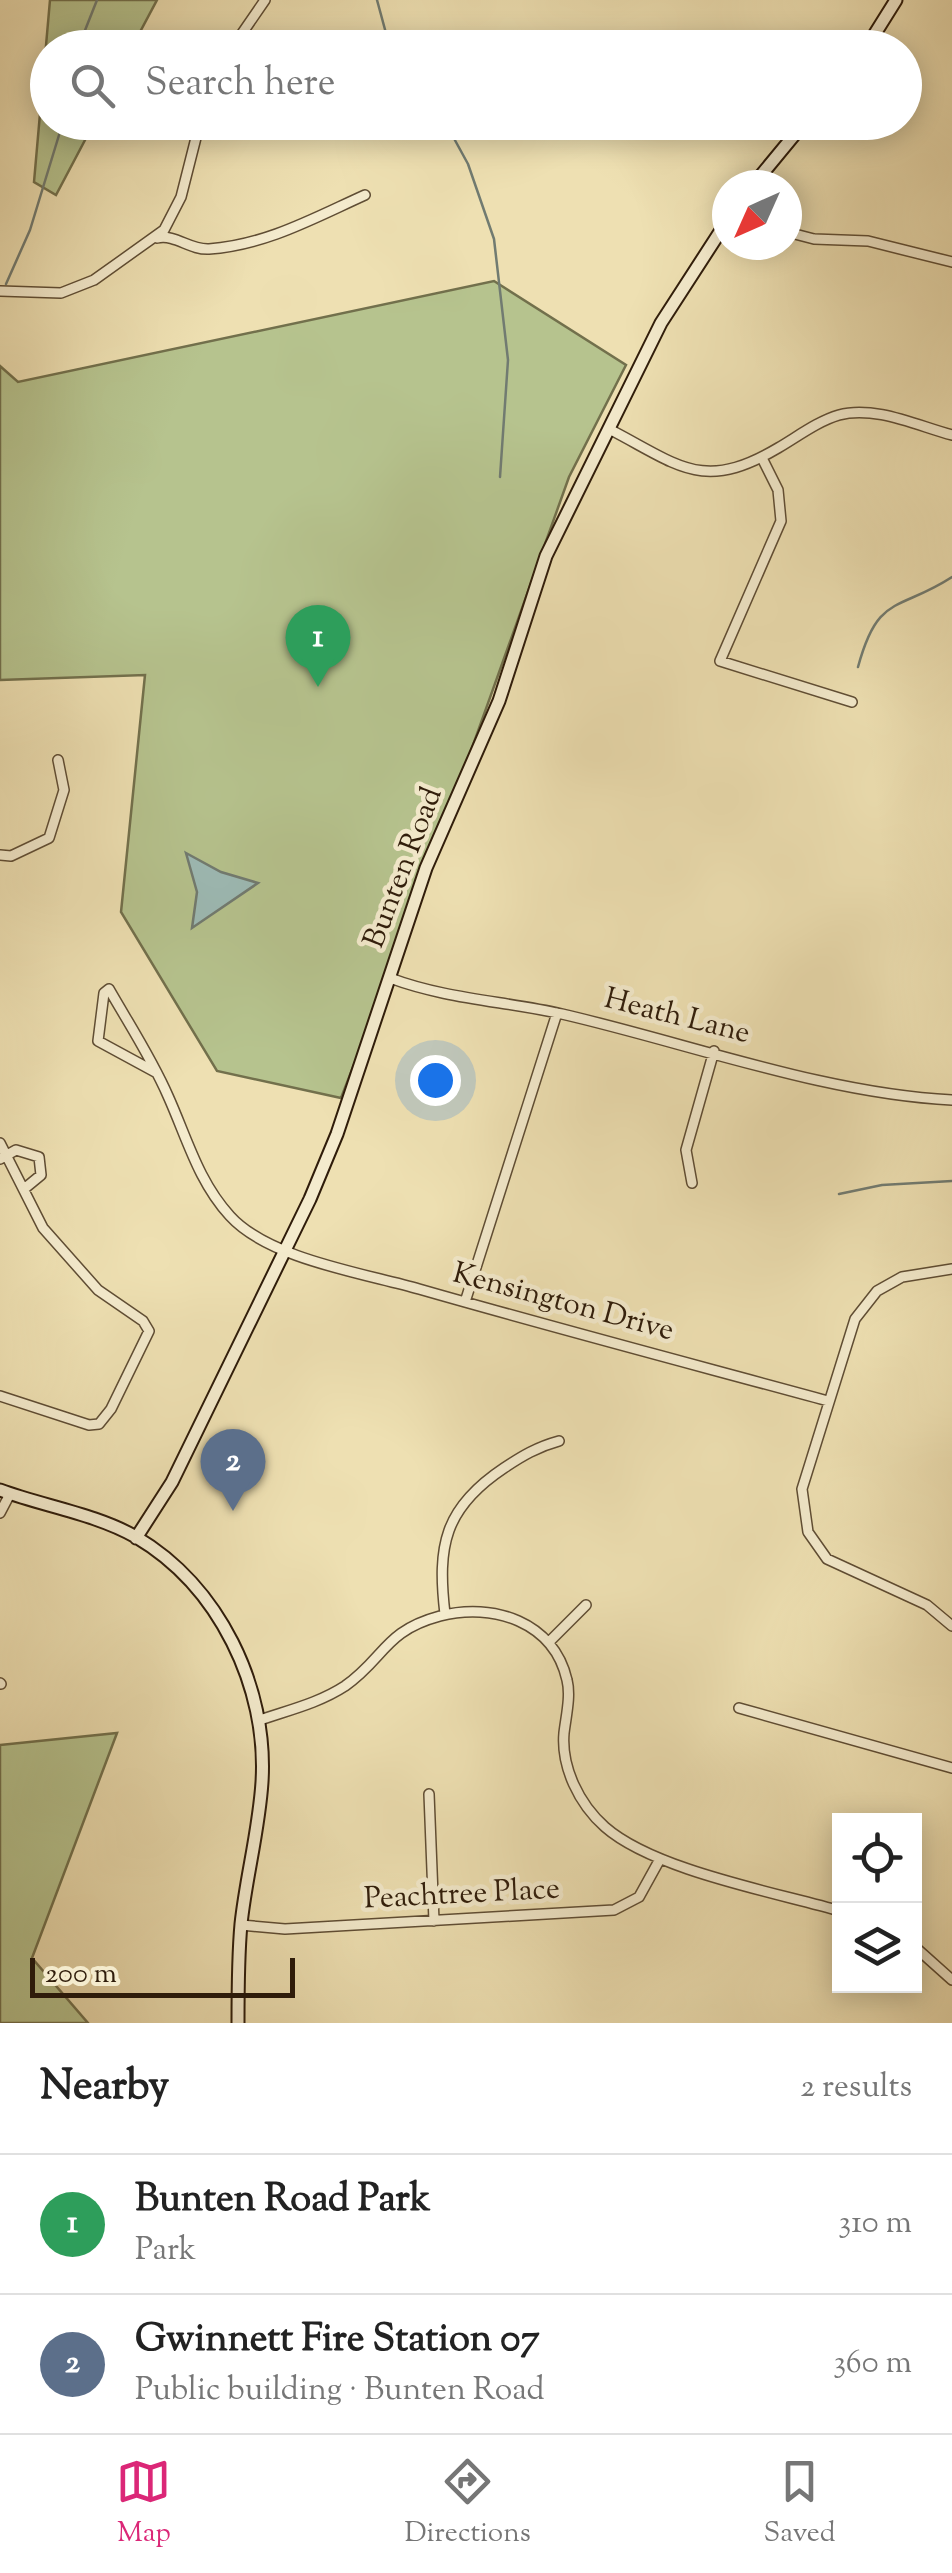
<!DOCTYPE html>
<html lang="en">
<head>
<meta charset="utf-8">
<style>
  body { margin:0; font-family:"Sorts Mill Goudy",serif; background:#f6f6f6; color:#222 }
  .controls { position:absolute; right:30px; bottom:30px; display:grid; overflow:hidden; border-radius:0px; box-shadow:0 5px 25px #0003 }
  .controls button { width:90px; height:90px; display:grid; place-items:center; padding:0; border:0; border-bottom:2px solid #e0e0e0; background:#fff; color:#222; font:50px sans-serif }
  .compass { position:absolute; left:712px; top:170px; width:90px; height:90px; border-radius:50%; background:#fff; box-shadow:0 5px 25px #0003; rotate:225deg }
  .scale { position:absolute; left:30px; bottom:25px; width:265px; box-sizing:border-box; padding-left:10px; border:5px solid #2f1c0a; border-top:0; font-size:28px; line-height:35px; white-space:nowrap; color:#2f1c0a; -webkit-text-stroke:8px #f4ebcd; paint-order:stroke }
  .you { position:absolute; left:435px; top:1080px; width:35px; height:35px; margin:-25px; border:8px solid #fff; border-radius:50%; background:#1a73e8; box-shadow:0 0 0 15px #1a73e833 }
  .badge { display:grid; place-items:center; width:65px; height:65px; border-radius:50%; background:#db2777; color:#fff; font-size:32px; font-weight:700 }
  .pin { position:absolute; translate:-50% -82px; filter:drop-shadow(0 2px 5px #0008) }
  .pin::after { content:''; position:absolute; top:52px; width:35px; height:30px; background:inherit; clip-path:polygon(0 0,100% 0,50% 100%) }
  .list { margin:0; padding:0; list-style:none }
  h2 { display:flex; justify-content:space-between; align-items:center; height:130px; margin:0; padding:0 40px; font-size:42px }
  h2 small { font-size:32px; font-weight:400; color:#767676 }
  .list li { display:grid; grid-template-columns:65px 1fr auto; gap:30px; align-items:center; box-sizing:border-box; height:140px; padding:0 40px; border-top:2px solid #e0e0e0 }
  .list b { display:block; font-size:38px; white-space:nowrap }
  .list p { margin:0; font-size:32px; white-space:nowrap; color:#767676 }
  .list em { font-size:32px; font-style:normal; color:#767676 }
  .icon { flex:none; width:55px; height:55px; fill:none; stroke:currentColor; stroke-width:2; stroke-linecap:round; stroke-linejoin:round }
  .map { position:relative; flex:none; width:952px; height:2023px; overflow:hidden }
  .search { position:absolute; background:#fff; box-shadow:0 5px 25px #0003; left:30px; right:30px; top:30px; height:110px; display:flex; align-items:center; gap:25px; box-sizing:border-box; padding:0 35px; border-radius:55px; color:#767676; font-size:38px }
  .sheet { height:410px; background:#fff }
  nav { display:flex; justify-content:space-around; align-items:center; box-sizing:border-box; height:140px; border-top:2px solid #e0e0e0; background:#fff; font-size:28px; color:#767676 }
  nav a { display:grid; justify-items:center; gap:5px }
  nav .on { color:#db2777 }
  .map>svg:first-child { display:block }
  .green { fill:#b6c38e; stroke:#72704c; stroke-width:2.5 }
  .water { fill:#9dbbb6; stroke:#717b71; stroke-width:2.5 }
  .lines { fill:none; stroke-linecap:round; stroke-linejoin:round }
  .stream { stroke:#717b71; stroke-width:2.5 }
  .street-casing { stroke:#5f4d34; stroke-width:12 }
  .secondary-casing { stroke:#2f1c0a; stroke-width:15 }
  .street { stroke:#f4ebcd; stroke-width:9 }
  .secondary { stroke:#f4ebcd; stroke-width:11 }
  .labels { text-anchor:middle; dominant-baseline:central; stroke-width:9; stroke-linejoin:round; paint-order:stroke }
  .street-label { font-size:30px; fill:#2f1c0a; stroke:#f4ebcd }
</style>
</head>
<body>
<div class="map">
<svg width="952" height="2023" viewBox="0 0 952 2023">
  <rect width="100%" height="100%" fill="#eee0b2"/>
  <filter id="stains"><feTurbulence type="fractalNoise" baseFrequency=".002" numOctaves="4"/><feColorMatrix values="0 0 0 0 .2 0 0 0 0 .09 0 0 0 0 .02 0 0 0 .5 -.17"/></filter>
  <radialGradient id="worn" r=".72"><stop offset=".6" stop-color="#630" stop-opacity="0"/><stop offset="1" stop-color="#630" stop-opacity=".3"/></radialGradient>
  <path class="green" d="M50,0H157L132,47L48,48V122L94,123L56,195L34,182Z
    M494,281L626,365L569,477L410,921L341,1098L217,1071L121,912L145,675L0,680V366L18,382Z
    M117,1733L32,1958L88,2023H0V1745Z"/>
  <path class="water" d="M186,853L221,872L258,883L192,928L197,892Z"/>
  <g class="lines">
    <path class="stream" d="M377,0L390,48
      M78,48L97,0
      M445,122L468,164L494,239L508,360L500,477
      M6,284L30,230L63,122
      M858,667C878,593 898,612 952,577
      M839,1194L882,1185L952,1181"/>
    <g class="street-casing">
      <path id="street" d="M232,48L265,0
        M787,232L814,239L868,241L952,262
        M157,238C176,234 189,250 209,249C266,245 314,218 365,195
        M0,291L61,293L94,280L164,230L181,197L200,122
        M609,429C679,465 702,493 778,448C797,437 818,421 839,415C874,405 918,426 952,435
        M762,458L778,490L781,521L720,661L852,702
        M0,855L11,856L49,838L64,790L58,760
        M390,978C446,999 504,1001 562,1014C688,1043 825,1094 952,1100
        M157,1073L98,1041L104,993L109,989C129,1024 152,1059 168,1096C187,1138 198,1181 230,1216C269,1259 363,1273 419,1289C555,1328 692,1364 828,1401
        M0,1143L43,1228L98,1290L143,1321L149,1331L111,1409L99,1424L89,1425L0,1396
        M0,1159L16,1150L39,1157L41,1175L24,1189
        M692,1183L686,1150L714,1051
        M952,1269L902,1277L877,1291L855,1319L802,1489L808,1532L827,1559L927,1605L952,1626
        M465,1302L557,1013
        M0,1513L10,1494
        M445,1614C437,1546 444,1508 504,1468C522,1456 537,1447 559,1441
        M549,1642L586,1605
        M0,1683L1,1684
        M739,1708L952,1768
        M260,1720C289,1710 319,1703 345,1686C385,1658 384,1631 440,1616C493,1602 554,1622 567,1680C571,1696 566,1716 564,1733C561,1767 579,1804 605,1827C654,1870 774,1892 840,1911
        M429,1794L434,1921
        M241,1925L285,1929L614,1910L639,1897L660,1859
        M914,1946L952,1980"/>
    </g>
    <g class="secondary-casing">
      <path id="secondary" d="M866,48L896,0
        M753,185L805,122
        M0,1490C43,1506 96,1514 136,1537C219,1586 268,1687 262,1782C259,1830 246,1877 241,1924C238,1957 238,1990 238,2023
        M136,1538L172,1482L310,1199L337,1134L426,868L499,701L546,556L661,323L727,221"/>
    </g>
    <use href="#street" class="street"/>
    <use href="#secondary" class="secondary"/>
  </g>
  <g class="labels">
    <g class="street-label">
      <text transform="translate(404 868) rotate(-69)">Bunten Road</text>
      <text transform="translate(677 1017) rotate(14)">Heath Lane</text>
      <text transform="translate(563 1303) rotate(15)">Kensington Drive</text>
      <text transform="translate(462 1895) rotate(-3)">Peachtree Place</text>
    </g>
  </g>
  <rect width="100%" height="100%" filter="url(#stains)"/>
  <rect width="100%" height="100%" fill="url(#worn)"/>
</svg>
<div class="controls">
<button><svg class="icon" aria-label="locate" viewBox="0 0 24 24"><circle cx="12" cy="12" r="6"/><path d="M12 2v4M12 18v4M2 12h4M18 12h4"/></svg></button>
<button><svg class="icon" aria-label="layers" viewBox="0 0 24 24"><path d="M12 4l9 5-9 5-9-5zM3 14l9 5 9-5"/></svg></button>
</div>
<svg class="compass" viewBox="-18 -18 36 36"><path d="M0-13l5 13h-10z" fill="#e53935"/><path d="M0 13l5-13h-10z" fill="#767676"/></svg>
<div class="scale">200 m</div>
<div class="you"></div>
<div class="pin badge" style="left:318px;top:687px;background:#2e9e5b">1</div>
<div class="pin badge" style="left:233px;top:1511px;background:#5c6f8a">2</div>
<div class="search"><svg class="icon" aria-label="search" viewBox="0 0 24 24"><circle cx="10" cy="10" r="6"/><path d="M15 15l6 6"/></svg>Search here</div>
</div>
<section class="sheet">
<h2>Nearby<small>2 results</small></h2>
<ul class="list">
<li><span class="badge" style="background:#2e9e5b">1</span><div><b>Bunten Road Park</b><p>Park</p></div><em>310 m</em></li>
<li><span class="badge" style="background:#5c6f8a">2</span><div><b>Gwinnett Fire Station 07</b><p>Public building · Bunten Road</p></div><em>360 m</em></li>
</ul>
</section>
<nav>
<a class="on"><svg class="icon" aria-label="map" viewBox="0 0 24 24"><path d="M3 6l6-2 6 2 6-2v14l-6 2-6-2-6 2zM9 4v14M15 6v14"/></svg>Map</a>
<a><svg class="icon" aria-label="directions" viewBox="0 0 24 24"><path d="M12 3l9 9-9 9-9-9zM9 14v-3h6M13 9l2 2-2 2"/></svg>Directions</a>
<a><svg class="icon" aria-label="saved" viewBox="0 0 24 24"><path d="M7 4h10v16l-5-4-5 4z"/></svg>Saved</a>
</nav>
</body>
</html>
